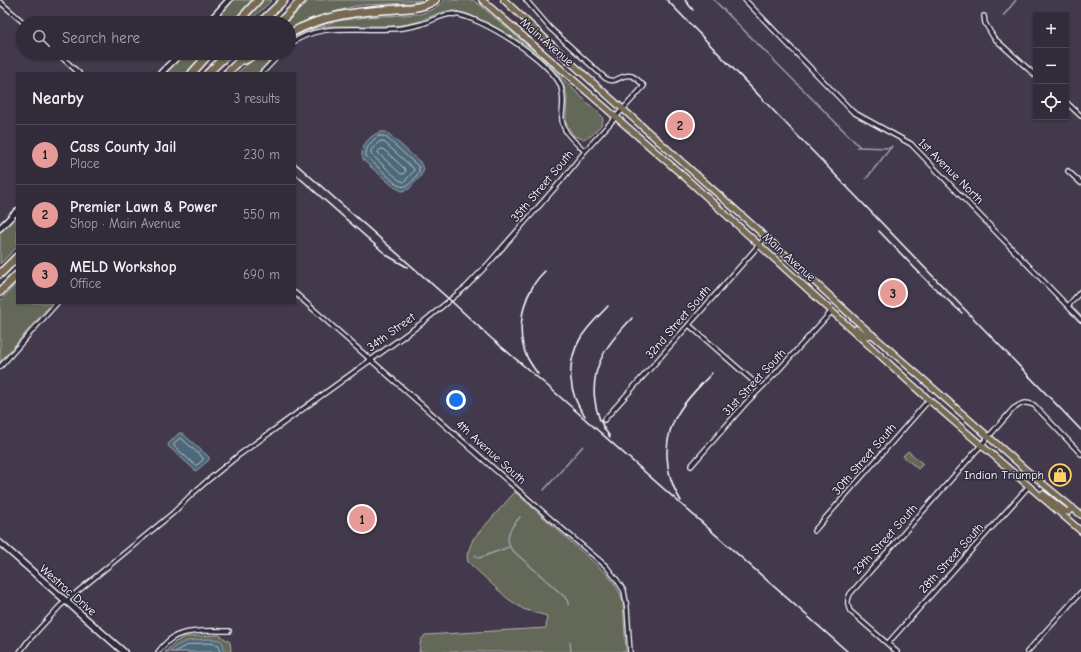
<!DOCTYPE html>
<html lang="en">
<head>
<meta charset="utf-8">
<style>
  body { margin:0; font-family:"Comic Neue",sans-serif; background:#3d3745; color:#f1f3f6 }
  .controls { position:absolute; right:12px; top:12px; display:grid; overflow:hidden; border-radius:0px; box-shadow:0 1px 3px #0004 }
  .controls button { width:36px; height:36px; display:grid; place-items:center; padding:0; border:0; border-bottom:1px solid #4d4754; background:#322b3a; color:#f1f3f6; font:20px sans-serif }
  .you { position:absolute; left:456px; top:400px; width:14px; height:14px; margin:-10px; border:3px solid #fff; border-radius:50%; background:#1a73e8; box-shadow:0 0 0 6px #1a73e833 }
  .badge { display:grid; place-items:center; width:26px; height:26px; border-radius:50%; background:#e69b98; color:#111; font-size:13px; font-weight:700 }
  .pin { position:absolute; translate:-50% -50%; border:2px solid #fff; box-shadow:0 1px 4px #0006 }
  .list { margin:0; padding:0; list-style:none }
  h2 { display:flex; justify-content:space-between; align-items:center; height:52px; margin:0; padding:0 16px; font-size:17px }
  h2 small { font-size:13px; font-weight:400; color:#a8a7af }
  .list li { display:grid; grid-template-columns:26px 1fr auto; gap:12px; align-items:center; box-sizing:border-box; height:60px; padding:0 16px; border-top:1px solid #4d4754 }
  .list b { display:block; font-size:15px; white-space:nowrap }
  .list p { margin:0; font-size:13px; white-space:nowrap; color:#a8a7af }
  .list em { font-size:13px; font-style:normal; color:#a8a7af }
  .icon { flex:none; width:22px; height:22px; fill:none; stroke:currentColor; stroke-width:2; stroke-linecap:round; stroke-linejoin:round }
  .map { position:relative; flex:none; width:1081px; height:652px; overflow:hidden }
  .search { position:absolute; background:#322b3a; box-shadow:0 1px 3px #0004; left:16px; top:16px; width:280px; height:44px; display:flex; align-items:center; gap:10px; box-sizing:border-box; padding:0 14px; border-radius:22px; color:#a8a7af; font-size:15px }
  .panel { position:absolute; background:#322b3a; box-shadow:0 1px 3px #0004; left:16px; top:72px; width:280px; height:232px; border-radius:0px }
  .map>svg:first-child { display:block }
  .green { fill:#646759; stroke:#b2b3ac }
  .water { fill:#4e6779; stroke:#95a4af }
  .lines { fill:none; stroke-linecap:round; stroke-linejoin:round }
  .shore { stroke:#b8c2c9; stroke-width:1 }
  .stream { stroke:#95a4af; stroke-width:1.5 }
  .street-casing { stroke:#fff; stroke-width:6 }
  .secondary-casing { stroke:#fff; stroke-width:8 }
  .primary-casing { stroke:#fff; stroke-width:8 }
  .highway-casing { stroke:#fff; stroke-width:10 }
  .street { stroke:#2f2a3d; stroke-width:3.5 }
  .secondary { stroke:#2f2a3d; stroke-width:5 }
  .primary { stroke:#766a54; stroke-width:5.5 }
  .highway { stroke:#766a54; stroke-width:7 }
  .rail { stroke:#fff; stroke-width:1.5 }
  .labels { text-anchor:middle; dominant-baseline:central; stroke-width:3; stroke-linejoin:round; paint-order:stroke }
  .street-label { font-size:12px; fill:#fff; stroke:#2f2a3d }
  .poi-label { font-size:12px; fill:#fff; stroke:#2f2a3d; text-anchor:end }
</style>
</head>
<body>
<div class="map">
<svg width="1081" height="652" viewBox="0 0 1081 652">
  <rect width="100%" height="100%" fill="#43394d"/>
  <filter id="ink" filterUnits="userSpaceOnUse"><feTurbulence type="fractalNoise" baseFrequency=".025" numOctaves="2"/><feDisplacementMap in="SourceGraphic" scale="8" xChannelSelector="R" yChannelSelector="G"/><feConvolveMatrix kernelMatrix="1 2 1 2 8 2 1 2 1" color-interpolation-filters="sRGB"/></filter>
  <g filter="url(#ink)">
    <path class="green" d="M233,0H254L234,23H212Z
      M262,0H272L248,23H241Z
      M310,0H422L410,3L362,5L352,7L317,17L289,31V23H286Z
      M445,0H473L480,5L549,64L570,86L602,116L603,120L601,125L591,136L583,139L574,136L568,127L566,122V116L567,98L566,92L560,78L554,70L522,43L498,29L468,14L455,11H447L439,13L417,22L396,26H324C310,29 300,33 289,40V36L311,27L337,21L368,17L420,14L434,9Z
      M184,53H207L189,73H165Z
      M261,53H276L258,73H237Z
      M17,216V247L0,264V233Z
      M17,283V303H52L0,362V301Z
      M908,451L923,464L918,469L903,456Z
      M515,492L607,574L614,583L621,595L623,603L626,652H419L421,640L425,635L546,628L547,616L523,609L507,598L468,562L467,555L473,539Z
      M219,635L230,642L231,652H165L175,642L184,637Z"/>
    <path class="water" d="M381,132H386L390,135L420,162L424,170L420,177L409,189L402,191L394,187L364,161C357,149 370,134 381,132Z
      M179,433H182L209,457V460L196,471L168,446L169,443Z
      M208,639C220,640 224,638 224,652H170C179,640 194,640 208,639Z"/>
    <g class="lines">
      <path class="shore" d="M379,136H384L387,138L419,167V172C413,181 407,191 396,184L366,156C365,148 372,140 379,136Z
        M381,141L384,142L414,169L413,172L404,182L399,180L371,154V150Z
        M381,149H383L405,169L406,171L403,174H401L379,154L378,152Z
        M181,438L203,458V460L197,465H195L174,446C173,443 178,439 181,438Z
        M175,652C185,643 207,641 219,645L220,652"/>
      <path class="stream" d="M714,0L860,147
        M1003,16L1016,0
        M857,147L891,148
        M866,179L892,146
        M544,490L583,446
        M520,517C511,527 504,536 511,549L565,597L568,602V605
        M475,555L479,558L509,547
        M570,642L571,652"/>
      <g class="street-casing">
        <path id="street" d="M745,0L853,112L911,144L1081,320
          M0,2L24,23
          M984,16L985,23L994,38L1036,76
          M289,45C318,22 354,31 389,29C400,29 411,27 422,24C432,21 442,14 453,14C479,15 553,62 561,87C564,97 563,105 562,114C560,131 574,141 585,151
          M57,53L79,73
          M262,73L281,53
          M1066,102L1081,116
          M1068,171L1081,183
          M295,293L552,520L606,566L617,580L624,591L627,608L630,652
          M1068,306L1081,291
          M689,325L761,388
          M0,367L57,303
          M604,420L656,362L766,237
          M691,466L746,403L775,374L832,311
          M814,531L929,400
          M888,643L1029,486
          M20,652L28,641L60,606L173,513L190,496L207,481L239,455L422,323L467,286L489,263L561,181L585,151L644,86C641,83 637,78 632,76C620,72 617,86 605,78L550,28L526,0
          M158,652C162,647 166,642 172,638C185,629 213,631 229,631
          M897,652L850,611C847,604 847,601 850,594L1013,409C1022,403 1024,401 1034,405L1081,454
          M1027,652L1081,592"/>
      </g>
      <g class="secondary-casing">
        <path id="secondary" d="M208,23L229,0
          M161,73L181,53
          M0,228L17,211
          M0,543L124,652"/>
      </g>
      <g class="primary-casing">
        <path id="primary" d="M482,0L688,180L929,400L1081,531
          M504,0L569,61L766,237L859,323L1024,468L1081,515
          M856,329L866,336L873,335
          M1043,494L1065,511L1068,512L1073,508"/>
      </g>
      <g class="highway-casing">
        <path id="highway" d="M237,23L258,0
          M260,23L284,0
          M279,23L302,0
          M289,34C327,12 368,11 411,8C420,7 428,5 435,0
          M245,60L256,53
          M192,73L210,53
          M208,73L229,53
          M227,73L248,53
          M0,274L17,257
          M0,292L17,275"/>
      </g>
      <use href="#street" class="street"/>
      <use href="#secondary" class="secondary"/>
      <use href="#primary" class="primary"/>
      <use href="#highway" class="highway"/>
      <path class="rail" d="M667,0L1081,430
        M685,0L693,10
        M295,163L450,300L491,338L550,388L848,652
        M295,174L382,251L388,256L407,267
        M879,231L930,284L962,313
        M538,374C535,370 531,364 528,359C517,338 520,308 532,288C535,281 540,276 545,271
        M585,416C568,394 566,363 580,339C587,327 598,317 608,306
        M610,437C592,414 589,381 603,355C610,341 622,329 632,318
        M681,501C664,474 661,438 680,410C689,396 701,385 712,373"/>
    </g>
  </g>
  <defs>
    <g id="shop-ring" transform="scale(1.15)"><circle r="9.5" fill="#2f2a3d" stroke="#ffd166" stroke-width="1.5"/><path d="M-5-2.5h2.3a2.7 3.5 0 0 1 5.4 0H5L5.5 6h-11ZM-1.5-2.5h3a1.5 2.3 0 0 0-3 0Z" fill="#ffd166"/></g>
  </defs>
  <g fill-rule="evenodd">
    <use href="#shop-ring" x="1060" y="475"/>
  </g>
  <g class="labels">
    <g class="street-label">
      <text transform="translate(547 42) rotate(41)">Main Avenue</text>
      <text transform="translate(951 171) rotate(45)">1st Avenue North</text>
      <text transform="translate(542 186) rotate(-50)">35th Street South</text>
      <text transform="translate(789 257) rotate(42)">Main Avenue</text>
      <text transform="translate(678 322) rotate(-49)">32nd Street South</text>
      <text transform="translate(391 332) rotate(-36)">34th Street</text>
      <text transform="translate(754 382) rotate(-47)">31st Street South</text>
      <text transform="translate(491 452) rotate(42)">4th Avenue South</text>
      <text transform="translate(864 459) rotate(-49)">30th Street South</text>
      <text transform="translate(885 539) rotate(-48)">29th Street South</text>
      <text transform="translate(951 558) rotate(-48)">28th Street South</text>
      <text transform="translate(68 590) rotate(41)">Westrac Drive</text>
    </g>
    <g class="poi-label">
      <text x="1044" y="475">Indian Triumph</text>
    </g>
  </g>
</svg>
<div class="controls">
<button>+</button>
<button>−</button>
<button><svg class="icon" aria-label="locate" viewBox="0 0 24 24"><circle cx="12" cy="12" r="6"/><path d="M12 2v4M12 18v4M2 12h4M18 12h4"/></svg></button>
</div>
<div class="you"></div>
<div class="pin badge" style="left:362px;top:519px">1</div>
<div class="pin badge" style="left:680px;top:125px">2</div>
<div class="pin badge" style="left:893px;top:293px">3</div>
<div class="search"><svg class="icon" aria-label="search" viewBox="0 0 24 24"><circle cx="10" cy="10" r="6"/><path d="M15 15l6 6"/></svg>Search here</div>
<section class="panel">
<h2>Nearby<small>3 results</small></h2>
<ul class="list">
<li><span class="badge">1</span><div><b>Cass County Jail</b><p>Place</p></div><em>230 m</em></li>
<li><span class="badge">2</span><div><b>Premier Lawn &amp; Power</b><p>Shop · Main Avenue</p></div><em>550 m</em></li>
<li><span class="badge">3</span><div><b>MELD Workshop</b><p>Office</p></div><em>690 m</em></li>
</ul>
</section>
</div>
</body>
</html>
